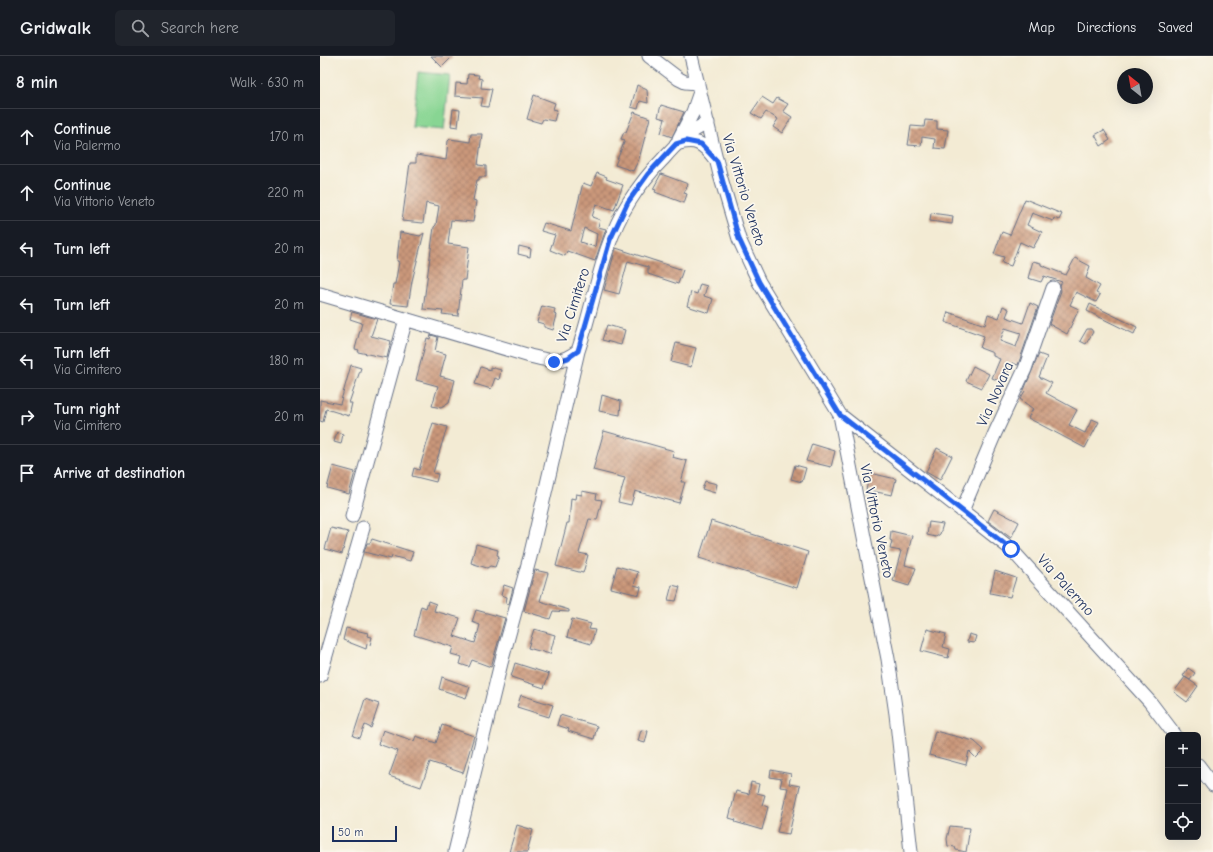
<!DOCTYPE html>
<html lang="en">
<head>
<meta charset="utf-8">
<style>
  body { margin:0; font-family:"Comic Neue",sans-serif; background:#20242c; color:#f1f3f6 }
  .controls { position:absolute; right:12px; bottom:12px; display:grid; overflow:hidden; border-radius:6px; box-shadow:0 4px 16px #0002 }
  .controls button { width:36px; height:36px; display:grid; place-items:center; padding:0; border:0; border-bottom:1px solid #363941; background:#171b24; color:#f1f3f6; font:20px sans-serif }
  .compass { position:absolute; left:797px; top:12px; width:36px; height:36px; border-radius:50%; background:#171b24; box-shadow:0 4px 16px #0002; rotate:329deg }
  .scale { position:absolute; left:12px; bottom:10px; width:65px; box-sizing:border-box; padding-left:4px; border:2px solid #1b2f5e; border-top:0; font-size:11px; line-height:14px; white-space:nowrap; color:#1b2f5e; -webkit-text-stroke:3px #fbf7ec; paint-order:stroke }
  .stop { position:absolute; width:12px; height:12px; margin:-9px; border:3px solid #2563eb; border-radius:50%; background:#fff }
  .stop.end { background:#2563eb; border-color:#fff; box-shadow:0 1px 4px #0008 }
  .list { margin:0; padding:0; list-style:none }
  h2 { display:flex; justify-content:space-between; align-items:center; height:52px; margin:0; padding:0 16px; font-size:17px }
  h2 small { font-size:13px; font-weight:400; color:#9ea1a6 }
  .list li { display:grid; grid-template-columns:26px 1fr auto; gap:12px; align-items:center; box-sizing:border-box; height:56px; padding:0 16px; border-top:1px solid #363941 }
  .list b { display:block; font-size:15px; white-space:nowrap }
  .list p { margin:0; font-size:13px; white-space:nowrap; color:#9ea1a6 }
  .list em { font-size:13px; font-style:normal; color:#9ea1a6 }
  .icon { flex:none; width:22px; height:22px; fill:none; stroke:currentColor; stroke-width:2; stroke-linecap:round; stroke-linejoin:round }
  .map { position:relative; flex:none; width:893px; height:796px; overflow:hidden }
  header { display:flex; align-items:center; gap:24px; box-sizing:border-box; height:56px; padding:0 20px; background:#171b24; border-bottom:1px solid #363941 }
  header strong { font-size:19px }
  nav { display:flex; gap:22px; margin-inline-start:auto; font-size:14px }
  .search { width:280px; height:36px; background:#20242c; display:flex; align-items:center; gap:10px; box-sizing:border-box; padding:0 14px; border-radius:6px; color:#9ea1a6; font-size:15px }
  main { display:flex }
  aside { flex:1; background:#171b24 }
  .map>svg:first-child { display:block }
  .grass { fill:#88d593; stroke:#528278 }
  .building { fill:url(#building-cross-hatch); fill-rule:evenodd }
  .lines { fill:none; stroke-linecap:round; stroke-linejoin:round }
  .minor-casing { stroke:#677187; stroke-width:15 }
  .minor { stroke:#fff; stroke-width:13 }
  .route { stroke:#2563eb; stroke-width:5 }
  .labels { text-anchor:middle; dominant-baseline:central; stroke-width:3.5; stroke-linejoin:round; paint-order:stroke }
  .street-label { font-size:15px; fill:#1b2f5e; stroke:#fbf7ec }
</style>
</head>
<body>
<header>
<strong>Gridwalk</strong>
<div class="search"><svg class="icon" aria-label="search" viewBox="0 0 24 24"><circle cx="10" cy="10" r="6"/><path d="M15 15l6 6"/></svg>Search here</div>
<nav><a>Map</a><a>Directions</a><a>Saved</a></nav>
</header>
<main>
<aside>
<h2>8 min<small>Walk · 630 m</small></h2>
<ul class="list">
<li><svg class="icon" aria-label="ahead" viewBox="0 0 24 24"><path d="M12 20V5M6 11l6-6 6 6"/></svg><div><b>Continue</b><p>Via Palermo</p></div><em>170 m</em></li>
<li><svg class="icon" aria-label="ahead" viewBox="0 0 24 24"><path d="M12 20V5M6 11l6-6 6 6"/></svg><div><b>Continue</b><p>Via Vittorio Veneto</p></div><em>220 m</em></li>
<li><svg class="icon" aria-label="left" viewBox="0 0 24 24"><path d="M17 20v-9H6M10 6l-5 5 5 5"/></svg><div><b>Turn left</b></div><em>20 m</em></li>
<li><svg class="icon" aria-label="left" viewBox="0 0 24 24"><path d="M17 20v-9H6M10 6l-5 5 5 5"/></svg><div><b>Turn left</b></div><em>20 m</em></li>
<li><svg class="icon" aria-label="left" viewBox="0 0 24 24"><path d="M17 20v-9H6M10 6l-5 5 5 5"/></svg><div><b>Turn left</b><p>Via Cimitero</p></div><em>180 m</em></li>
<li><svg class="icon" aria-label="right" viewBox="0 0 24 24"><path d="M7 20v-9h11M14 6l5 5-5 5"/></svg><div><b>Turn right</b><p>Via Cimitero</p></div><em>20 m</em></li>
<li><svg class="icon" aria-label="arrive" viewBox="0 0 24 24"><path d="M6 21V4h12l-3 4 3 4H6"/></svg><div><b>Arrive at destination</b></div></li>
</ul>
</aside>
<div class="map">
<svg width="893" height="796" viewBox="0 0 893 796">
  <defs>
    <pattern id="building-cross-hatch" width="8" height="8" patternUnits="userSpaceOnUse"><rect width="8" height="8" fill="#cb987a"/><path d="M0 0l8 8M0 8l8-8" fill="none" stroke="#a47c67"/></pattern>
  </defs>
  <rect width="100%" height="100%" fill="#fbf7ec"/>
  <filter id="ink" filterUnits="userSpaceOnUse"><feTurbulence type="fractalNoise" baseFrequency=".025" numOctaves="2"/><feDisplacementMap in="SourceGraphic" scale="8" xChannelSelector="R" yChannelSelector="G"/><feConvolveMatrix kernelMatrix="1 2 1 2 8 2 1 2 1" color-interpolation-filters="sRGB"/></filter>
  <filter id="wash" filterUnits="userSpaceOnUse"><feTurbulence type="fractalNoise" baseFrequency=".012" numOctaves="4" result="noise"/><feDisplacementMap in="SourceGraphic" scale="16" xChannelSelector="R" yChannelSelector="G"/><feGaussianBlur stdDeviation="0.9" result="paint"/><feColorMatrix in="noise" values="0 0 0 0 0 0 0 0 0 0 0 0 0 0 0 0 0 1.4 0 .05"/><feComposite in="paint" operator="in"/></filter>
  <g filter="url(#wash)">
    <rect width="100%" height="100%" fill="#f3ebd4"/>
    <path class="grass" d="M98,16L130,19L124,74L92,71Z"/>
    <g id="blocks">
      <path class="building" d="M111,0H133L122,11Z
        M148,18L159,19L158,22L162,23L161,32L172,33L168,51L161,50L163,42L135,40L136,27L147,28Z
        M317,29L327,34L328,47L320,45L318,53L311,51Z
        M214,39L235,47L233,53L237,54L234,65L223,63L221,67L207,63Z
        M442,41L453,48L457,42L468,48L463,55L472,61L462,77L453,71L458,63L446,56L441,63L431,57Z
        M341,49L364,56L352,81L341,77L345,63L338,61Z
        M133,53L140,54L138,71L131,70Z
        M314,56L330,62L319,103L313,115L295,109L305,84L301,83L304,76H306Z
        M605,64L617,65V73L628,74L625,93L614,92L615,83L602,81L601,90L588,89L591,70L604,71Z
        M784,74L790,84L781,90L775,79Z
        M151,78H162L158,109L166,110V121H159V124H157L153,144L156,145L153,166L131,164L128,188L149,191L145,224H142L138,260L122,258L123,255L103,253L114,171L116,169L119,150L106,147L103,167L82,165L90,107H96V99L126,104L128,85L130,83L150,86Z
        M277,117L287,121L286,123L303,129L294,154L276,148L272,161L280,164L278,171L286,173L275,205L247,195L245,200L230,194L235,179L221,175L224,167L251,175L263,127L271,130ZM264,172L277,178L275,191L260,186Z
        M341,118L368,128L364,137L367,138L364,147L335,136L336,134L333,133Z
        M705,143L742,158L739,164L734,162L733,165L712,157L707,169L722,176L713,192L700,186L691,210L682,207L684,201L674,198L682,176L690,179Z
        M611,157L633,160L632,168L610,165Z
        M80,176L100,180L104,177L92,225L88,250L70,248L73,228H75L79,206L77,205Z
        M199,190L211,193L210,201L198,198Z
        M296,192L363,214L358,228L328,218V211L308,205L299,238L284,234Z
        M755,202L770,210L766,222L780,230L776,237L780,239L776,246L756,236L750,249L759,253L747,278L729,268L741,235L740,229L742,226L724,220L721,226L708,222L713,205L721,207V209L746,219Z
        M380,228L387,230L384,240L393,243L389,257L367,250L371,236L377,238Z
        M710,247L718,251L698,309L692,307L684,327L672,322L680,303L673,300V297L660,292L664,280L625,266L628,256L665,269L668,258L679,262L683,250L689,253L686,261L703,267ZM685,272L701,277L696,291L680,285Z
        M770,248L817,271L814,278L767,255Z
        M222,250L235,253L234,258L237,259L233,274L224,271V268L217,266Z
        M32,256L57,263L51,280L71,285L67,302L38,296L39,294L35,293L42,267L30,263Z
        M287,269L305,274L301,289L282,284Z
        M767,273H771L773,276L766,288L760,285Z
        M111,279L118,281L115,295L126,298L120,320L135,324L129,347L121,352L112,350L118,330L96,324L107,282L110,283Z
        M356,287L376,292L371,311L351,306Z
        M719,298L727,301L719,321L732,327L726,337L757,354L749,369L765,377L772,363L779,366L765,392L708,362L713,353L700,343L705,335L704,334Z
        M31,309L41,312L29,347H32L29,360L6,353L3,366L0,365V344L20,348Z
        M653,310L669,318L662,332L646,325Z
        M161,311L170,314V311L181,314L179,324L175,322L171,333L155,328Z
        M282,339L301,345L300,359L279,355Z
        M113,367L127,371L113,417L118,418L116,426L92,420L94,412L99,414Z
        M284,375L354,395L352,401L367,405L361,426H365L359,447L315,435L311,449L298,446L305,422L273,414Z
        M17,376L23,378L21,388L14,386Z
        M492,388L515,395L511,411L486,405Z
        M617,392L632,400L620,424L606,416Z
        M475,409L486,412L482,426L471,423Z
        M13,410L35,416L29,438L7,432Z
        M550,417L576,423L572,439L546,434Z
        M385,425L397,428L395,437L382,433Z
        M262,435L277,438L276,443L282,444L277,464L269,463L259,497L268,499L263,517L236,510L247,467H249L251,442L255,443L256,438L262,439Z
        M674,453L699,466L691,482L668,465Z
        M391,465L488,496L477,532L379,502Z
        M609,466L623,468L620,478L616,481L607,479Z
        M11,472L28,476L22,498L5,493Z
        M571,475L592,480L585,509L596,512L589,530L573,525L581,495L570,493L572,485L570,484Z
        M52,483L93,496L90,505L72,500L71,503L44,496L47,487H50Z
        M156,488L178,494L177,499L179,500L175,511L170,510L167,512L151,507Z
        M297,510L318,516L314,529L321,531L319,539L291,532Z
        M215,514L228,517L220,545L249,554V556L233,555L230,563L204,555Z
        M675,515L696,522L690,541L670,537Z
        M184,529L193,532L189,548L186,547L187,541L181,539Z
        M352,529L360,531L356,545L348,544Z
        M108,545L116,548L114,555L140,562L134,580L155,587L160,569L152,566L156,554L185,562L171,611L152,604L149,611L140,608L142,601L131,598L133,591L94,579L101,550L106,552Z
        M252,563L271,568L269,573L275,574L271,588L247,581Z
        M26,572L48,577L47,580L52,581L50,589L47,588L46,593L23,584Z
        M214,573L235,579L230,598L208,592Z
        M607,573L626,578L623,591L630,593L628,602L601,595Z
        M649,578L656,580L654,587L647,586Z
        M195,607L229,618L224,632L191,621Z
        M868,612L875,617L870,624L863,620Z
        M122,621L150,631L146,642L119,633Z
        M865,621L878,630L867,646L854,636Z
        M201,639L233,649L229,661L197,651Z
        M45,643L59,648L51,672L45,669L40,682L33,680Z
        M240,659L277,670L274,683L248,675L249,673L237,669Z
        M122,669L154,680L143,717L110,706L101,731L69,720L78,695L58,688L63,674L94,685L96,680L116,687Z
        M321,674L328,675L325,687L318,685Z
        M615,675L654,685L664,694L656,702L649,695L646,709L609,699Z
        M451,714L471,718L469,728L480,730L469,778L457,776L468,732L460,731L462,723L450,721Z
        M431,726L439,728L437,737L445,739L442,749L448,751L442,774L415,766L416,764L409,762L416,735L429,738Z
        M197,769L213,774L207,796H189Z
        M630,770L650,772L646,796L636,794L635,791L628,790L627,783Z"/>
    </g>
  </g>
  <g filter="url(#ink)">
    <use href="#blocks" fill-opacity="0" stroke="#677187" stroke-width="1"/>
    <g class="lines">
      <g class="minor-casing">
        <path id="minor" d="M329,0L359,23L365,26L378,27
          M371,0L400,119L419,183L439,226L520,359L568,603L576,658L591,796
          M359,83L373,56L380,36
          M356,88C376,82 383,87 395,103
          M0,238L210,300C230,305 240,309 258,295C275,246 281,190 309,146C319,130 330,116 343,103C356,88 369,75 388,67
          M520,359L691,493L830,646L855,679
          M642,455L675,377L705,313L733,232
          M32,460L86,263
          M0,620L43,472
          M878,709L893,729
          M135,796L181,607L210,501L258,295"/>
      </g>
      <use href="#minor" class="minor"/>
    </g>
  </g>
  <g class="lines" filter="url(#ink)">
    <path class="route" d="M234,306L248,302L258,295L290,184L308,146L328,118L356,88L366,85L381,88L397,105L419,183L439,226L520,359L691,493"/>
  </g>
  <g class="labels">
    <g class="street-label">
      <text transform="translate(424 134) rotate(73)">Via Vittorio Veneto</text>
      <text transform="translate(253 249) rotate(-72)">Via Cimitero</text>
      <text transform="translate(675 338) rotate(-66)">Via Novara</text>
      <text transform="translate(557 465) rotate(78)">Via Vittorio Veneto</text>
      <text transform="translate(746 529) rotate(48)">Via Palermo</text>
    </g>
  </g>
</svg>
<div class="controls">
<button>+</button>
<button>−</button>
<button><svg class="icon" aria-label="locate" viewBox="0 0 24 24"><circle cx="12" cy="12" r="6"/><path d="M12 2v4M12 18v4M2 12h4M18 12h4"/></svg></button>
</div>
<svg class="compass" viewBox="-18 -18 36 36"><path d="M0-13l5 13h-10z" fill="#e53935"/><path d="M0 13l5-13h-10z" fill="#9ea1a6"/></svg>
<div class="scale">50 m</div>
<div class="stop" style="left:691px;top:493px"></div>
<div class="stop end" style="left:234px;top:306px"></div>
</div>
</main>
</body>
</html>
